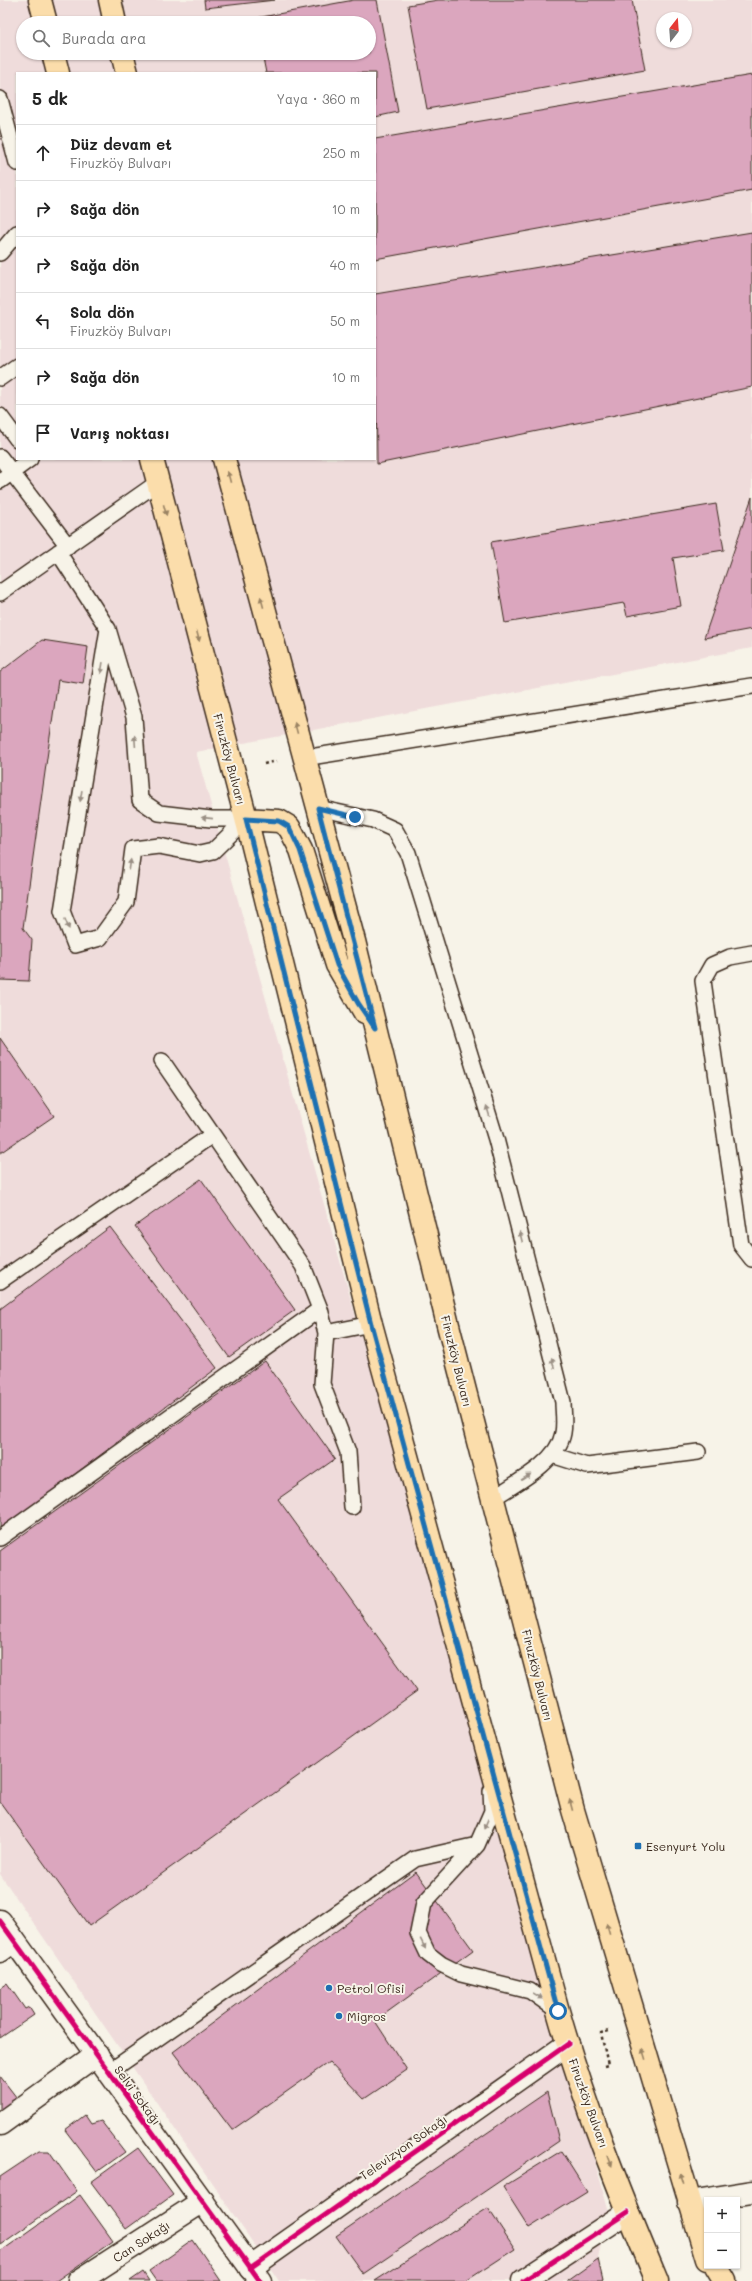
<!DOCTYPE html>
<html lang="tr">
<head>
<meta charset="utf-8">
<style>
  body { margin:0; font-family:Mali,sans-serif; background:#f6f6f6; color:#222 }
  .controls { position:absolute; right:12px; bottom:12px; display:grid; overflow:hidden; border-radius:0px; box-shadow:0 1px 3px #0004 }
  .controls button { width:36px; height:36px; display:grid; place-items:center; padding:0; border:0; border-bottom:1px solid #e0e0e0; background:#fff; color:#222; font:20px sans-serif }
  .compass { position:absolute; left:656px; top:12px; width:36px; height:36px; border-radius:50%; background:#fff; box-shadow:0 1px 3px #0004; rotate:17deg }
  .stop { position:absolute; width:12px; height:12px; margin:-9px; border:3px solid #1f6fb2; border-radius:50%; background:#fff }
  .stop.end { background:#1f6fb2; border-color:#fff; box-shadow:0 1px 4px #0008 }
  .list { margin:0; padding:0; list-style:none }
  h2 { display:flex; justify-content:space-between; align-items:center; height:52px; margin:0; padding:0 16px; font-size:17px }
  h2 small { font-size:13px; font-weight:400; color:#767676 }
  .list li { display:grid; grid-template-columns:26px 1fr auto; gap:12px; align-items:center; box-sizing:border-box; height:56px; padding:0 16px; border-top:1px solid #e0e0e0 }
  .list b { display:block; font-size:15px; white-space:nowrap }
  .list p { margin:0; font-size:13px; white-space:nowrap; color:#767676 }
  .list em { font-size:13px; font-style:normal; color:#767676 }
  .icon { flex:none; width:22px; height:22px; fill:none; stroke:currentColor; stroke-width:2; stroke-linecap:round; stroke-linejoin:round }
  .map { position:relative; flex:none; width:752px; height:2281px; overflow:hidden }
  .search { position:absolute; background:#fff; box-shadow:0 1px 3px #0004; left:16px; top:16px; width:360px; height:44px; display:flex; align-items:center; gap:10px; box-sizing:border-box; padding:0 14px; border-radius:22px; color:#767676; font-size:15px }
  .panel { position:absolute; background:#fff; box-shadow:0 1px 3px #0004; left:16px; top:72px; width:360px; height:388px; border-radius:0px }
  .map>svg:first-child { display:block }
  .built { fill:#efdcdb; fill-rule:evenodd }
  .building { fill:#dba6be; stroke:#3b2a1e }
  .lines { fill:none; stroke-linecap:round; stroke-linejoin:round }
  .lane-casing { stroke:#3b2a1e; stroke-width:18 }
  .street-casing { stroke:#3b2a1e; stroke-width:25 }
  .secondary-casing { stroke:#3b2a1e; stroke-width:25 }
  .primary-casing { stroke:#3b2a1e; stroke-width:25 }
  .path { stroke:#3b2a1e; stroke-width:2.5; stroke-dasharray:3 3; stroke-linecap:butt }
  .lane { stroke:#f7f3e8; stroke-width:15 }
  .street { stroke:#f7f3e8; stroke-width:22 }
  .secondary { stroke:#f7f3e8; stroke-width:22 }
  .primary { stroke:#fbddab; stroke-width:22 }
  .cycleway-casing { stroke:#f7f3e8; stroke-width:8 }
  .cycleway { stroke:#d6006c; stroke-width:5 }
  .oneway { fill:#9b8464 }
  .oneway2 { fill:#998e83 }
  .route { stroke:#1f6fb2; stroke-width:5 }
  .poi-dot { fill:#1f6fb2; stroke:#f7f3e8; stroke-width:1.5 }
  .labels { text-anchor:middle; dominant-baseline:central; stroke-width:4; stroke-linejoin:round; paint-order:stroke }
  .street-label { font-size:12px; fill:#3b2a1e; stroke:#f7f3e8 }
  .poi-label { font-size:12px; fill:#3b2a1e; stroke:#f7f3e8; text-anchor:start }
</style>
</head>
<body>
<div class="map">
<svg width="752" height="2281" viewBox="0 0 752 2281">
  <rect width="100%" height="100%" fill="#f7f3e8"/>
  <filter id="ink" filterUnits="userSpaceOnUse"><feTurbulence type="fractalNoise" baseFrequency=".025" numOctaves="2"/><feDisplacementMap in="SourceGraphic" scale="8" xChannelSelector="R" yChannelSelector="G"/><feConvolveMatrix kernelMatrix="1 2 1 2 8 2 1 2 1" color-interpolation-filters="sRGB"/></filter>
  <g filter="url(#ink)">
    <path class="built" d="M0,0H752V648L196,752L608,2208L598,2259L567,2281H279L0,1874ZM662,18H686V42H662ZM23,23H369V53H23ZM17,73H375V459H17Z"/>
    <path class="building" d="M204,0H275L205,8Z
      M354,0H377L398,112L375,117V73H266L262,53H369V23H257L256,18Z
      M438,0H632L645,70L427,109L408,5Z
      M752,75V190L375,259V139Z
      M752,232V387L377,464L375,294Z
      M752,497V629L704,638Z
      M716,504L724,550L673,558L681,606L627,616L624,603L505,623L491,542Z
      M42,640L88,647L83,684L58,680L23,928L32,940L29,981L0,980V672Z
      M0,1038L54,1116L0,1153Z
      M201,1179L295,1310L229,1357L135,1226Z
      M110,1227L217,1368L0,1530V1309Z
      M265,1361L335,1459L278,1499L417,1691L89,1926L0,1802V1551Z
      M416,1872L473,1950L375,2021L407,2070L364,2099L329,2062L232,2130L173,2052Z
      M7,1983L25,2009L29,2007L34,2015L0,2038V1988Z
      M0,2076L20,2102L0,2117Z
      M547,2092L559,2141L363,2274L336,2236Z
      M85,2115L91,2124L101,2121L125,2152L97,2172L65,2130Z
      M138,2148L173,2195L126,2229L91,2182Z
      M39,2151H49L77,2191L0,2245V2177Z
      M561,2151L587,2192L529,2228L503,2187Z
      M80,2195L113,2241L56,2281H0V2252Z
      M488,2208L515,2249L466,2281H375Z
      M193,2240L221,2281H156L149,2271Z
      M598,2259L603,2281H567Z
      M143,2272L149,2281H130Z"/>
    <g class="lines">
      <g class="lane-casing">
        <path id="lane" d="M0,99L17,163
          M0,253L17,233
          M0,378L17,366
          M0,416L17,439
          M0,457L68,546
          M0,481L30,459
          M58,552L108,629L134,717L140,800L159,813L211,819H246
          M0,593L157,483
          M108,629L62,911L75,945L100,938L126,902L133,849L159,846L200,854L213,851L246,819
          M304,758L752,686
          M318,808L373,820L395,830L408,853L496,1139L563,1402C563,1411 565,1423 563,1433C558,1462 516,1483 493,1498
          M752,953L730,957L712,965L703,981L741,1245L752,1259
          M162,1061L303,1266L320,1309L326,1333L371,1324
          M0,1281L212,1135
          M326,1333L322,1384L348,1452L352,1507
          M552,1455L587,1466L698,1452
          M0,1538L320,1309
          M491,1791L492,1811L477,1845L424,1903L418,1933L428,1954L441,1964L461,1974L530,1991L558,2011
          M109,2072L415,1859L477,1845"/>
      </g>
      <g class="street-casing">
        <path id="street" d="M0,1951L14,1941
          M0,2124L97,2054
          M689,2202L752,2192
          M250,2268L568,2044
          M79,2281L203,2201
          M523,2281L628,2212"/>
      </g>
      <g class="secondary-casing">
        <path id="secondary" d="M0,1921L260,2281"/>
      </g>
      <g class="primary-casing">
        <path id="primary" d="M40,0L46,23
          M110,0L115,23
          M53,53L58,73
          M122,53L127,73
          M152,459L248,826L371,1324L558,2011C584,2103 620,2193 657,2281
          M224,459L354,941L448,1325L573,1810L707,2259
          M246,819L279,821L289,827L301,850L337,965L365,1013
          M716,2266L725,2281"/>
      </g>
      <path class="path" d="M264,764L277,761
        M604,2066L608,2065L601,2033L609,2031"/>
      <use href="#lane" class="lane"/>
      <use href="#street" class="street"/>
      <use href="#secondary" class="secondary"/>
      <use href="#primary" class="primary"/>
      <g class="cycleway-casing">
        <path id="cycleway" d="M0,1921L260,2281
          M250,2268L568,2044
          M523,2281L628,2212"/>
      </g>
      <use href="#cycleway" class="cycleway"/>
    </g>
    <defs><path id="oneway-solid" d="M-6-.8H1V-3.2L6.5 0L1 3.2V.8H-6Z"/></defs>
    <g class="oneway">
      <use href="#oneway-solid" transform="translate(229 477) rotate(-105)"/>
      <use href="#oneway-solid" transform="translate(165 510) rotate(75)"/>
      <use href="#oneway-solid" transform="translate(262 602) rotate(-105)"/>
      <use href="#oneway-solid" transform="translate(198 636) rotate(75)"/>
      <use href="#oneway-solid" transform="translate(296 728) rotate(-105)"/>
      <use href="#oneway-solid" transform="translate(571 1805) rotate(-105)"/>
      <use href="#oneway-solid" transform="translate(608 1929) rotate(-106)"/>
      <use href="#oneway-solid" transform="translate(644 2054) rotate(-107)"/>
      <use href="#oneway-solid" transform="translate(610 2161) rotate(70)"/>
      <use href="#oneway-solid" transform="translate(682 2179) rotate(-107)"/>
    </g>
    <g class="oneway2">
      <use href="#oneway-solid" transform="translate(102 668) rotate(99)"/>
      <use href="#oneway-solid" transform="translate(135 741) rotate(-94)"/>
      <use href="#oneway-solid" transform="translate(81 796) rotate(99)"/>
      <use href="#oneway-solid" transform="translate(207 818) rotate(-174)"/>
      <use href="#oneway-solid" transform="translate(130 865) rotate(-82)"/>
      <use href="#oneway-solid" transform="translate(67 924) rotate(68)"/>
      <use href="#oneway-solid" transform="translate(488 1111) rotate(-107)"/>
      <use href="#oneway-solid" transform="translate(521 1237) rotate(-104)"/>
      <use href="#oneway-solid" transform="translate(553 1363) rotate(-104)"/>
      <use href="#oneway-solid" transform="translate(526 1477) rotate(-33)"/>
      <use href="#oneway-solid" transform="translate(486 1824) rotate(113)"/>
      <use href="#oneway-solid" transform="translate(423 1944) rotate(63)"/>
      <use href="#oneway-solid" transform="translate(538 1996) rotate(32)"/>
    </g>
  </g>
  <g class="lines" filter="url(#ink)">
    <path class="route" d="M355,817L318,808L375,1028L358,1003L337,965L300,850L289,827L279,821L246,819L371,1324L558,2011"/>
  </g>
  <g class="poi-dot">
    <rect x="634" y="1842" width="8" height="8" rx="2"/>
    <circle cx="329" cy="1988" r="4"/>
    <circle cx="339" cy="2016" r="4"/>
  </g>
  <g class="labels">
    <g class="street-label">
      <text transform="translate(230 759) rotate(75)">Firuzköy Bulvarı</text>
      <text transform="translate(457 1361) rotate(76)">Firuzköy Bulvarı</text>
      <text transform="translate(538 1675) rotate(76)">Firuzköy Bulvarı</text>
      <text transform="translate(138 2095) rotate(54)">Selvi Sokağı</text>
      <text transform="translate(589 2103) rotate(70)">Firuzköy Bulvarı</text>
      <text transform="translate(403 2147) rotate(-35)">Televizyon Sokağı</text>
      <text transform="translate(141 2241) rotate(-33)">Can Sokağı</text>
    </g>
    <g class="poi-label">
      <text x="646" y="1846">Esenyurt Yolu</text>
      <text x="337" y="1988">Petrol Ofisi</text>
      <text x="347" y="2016">Migros</text>
    </g>
  </g>
</svg>
<div class="controls">
<button>+</button>
<button>−</button>
</div>
<svg class="compass" viewBox="-18 -18 36 36"><path d="M0-13l5 13h-10z" fill="#e53935"/><path d="M0 13l5-13h-10z" fill="#767676"/></svg>
<div class="stop" style="left:558px;top:2011px"></div>
<div class="stop end" style="left:355px;top:817px"></div>
<div class="search"><svg class="icon" aria-label="search" viewBox="0 0 24 24"><circle cx="10" cy="10" r="6"/><path d="M15 15l6 6"/></svg>Burada ara</div>
<section class="panel">
<h2>5 dk<small>Yaya · 360 m</small></h2>
<ul class="list">
<li><svg class="icon" aria-label="ahead" viewBox="0 0 24 24"><path d="M12 20V5M6 11l6-6 6 6"/></svg><div><b>Düz devam et</b><p>Firuzköy Bulvarı</p></div><em>250 m</em></li>
<li><svg class="icon" aria-label="right" viewBox="0 0 24 24"><path d="M7 20v-9h11M14 6l5 5-5 5"/></svg><div><b>Sağa dön</b></div><em>10 m</em></li>
<li><svg class="icon" aria-label="right" viewBox="0 0 24 24"><path d="M7 20v-9h11M14 6l5 5-5 5"/></svg><div><b>Sağa dön</b></div><em>40 m</em></li>
<li><svg class="icon" aria-label="left" viewBox="0 0 24 24"><path d="M17 20v-9H6M10 6l-5 5 5 5"/></svg><div><b>Sola dön</b><p>Firuzköy Bulvarı</p></div><em>50 m</em></li>
<li><svg class="icon" aria-label="right" viewBox="0 0 24 24"><path d="M7 20v-9h11M14 6l5 5-5 5"/></svg><div><b>Sağa dön</b></div><em>10 m</em></li>
<li><svg class="icon" aria-label="arrive" viewBox="0 0 24 24"><path d="M6 21V4h12l-3 4 3 4H6"/></svg><div><b>Varış noktası</b></div></li>
</ul>
</section>
</div>
</body>
</html>
